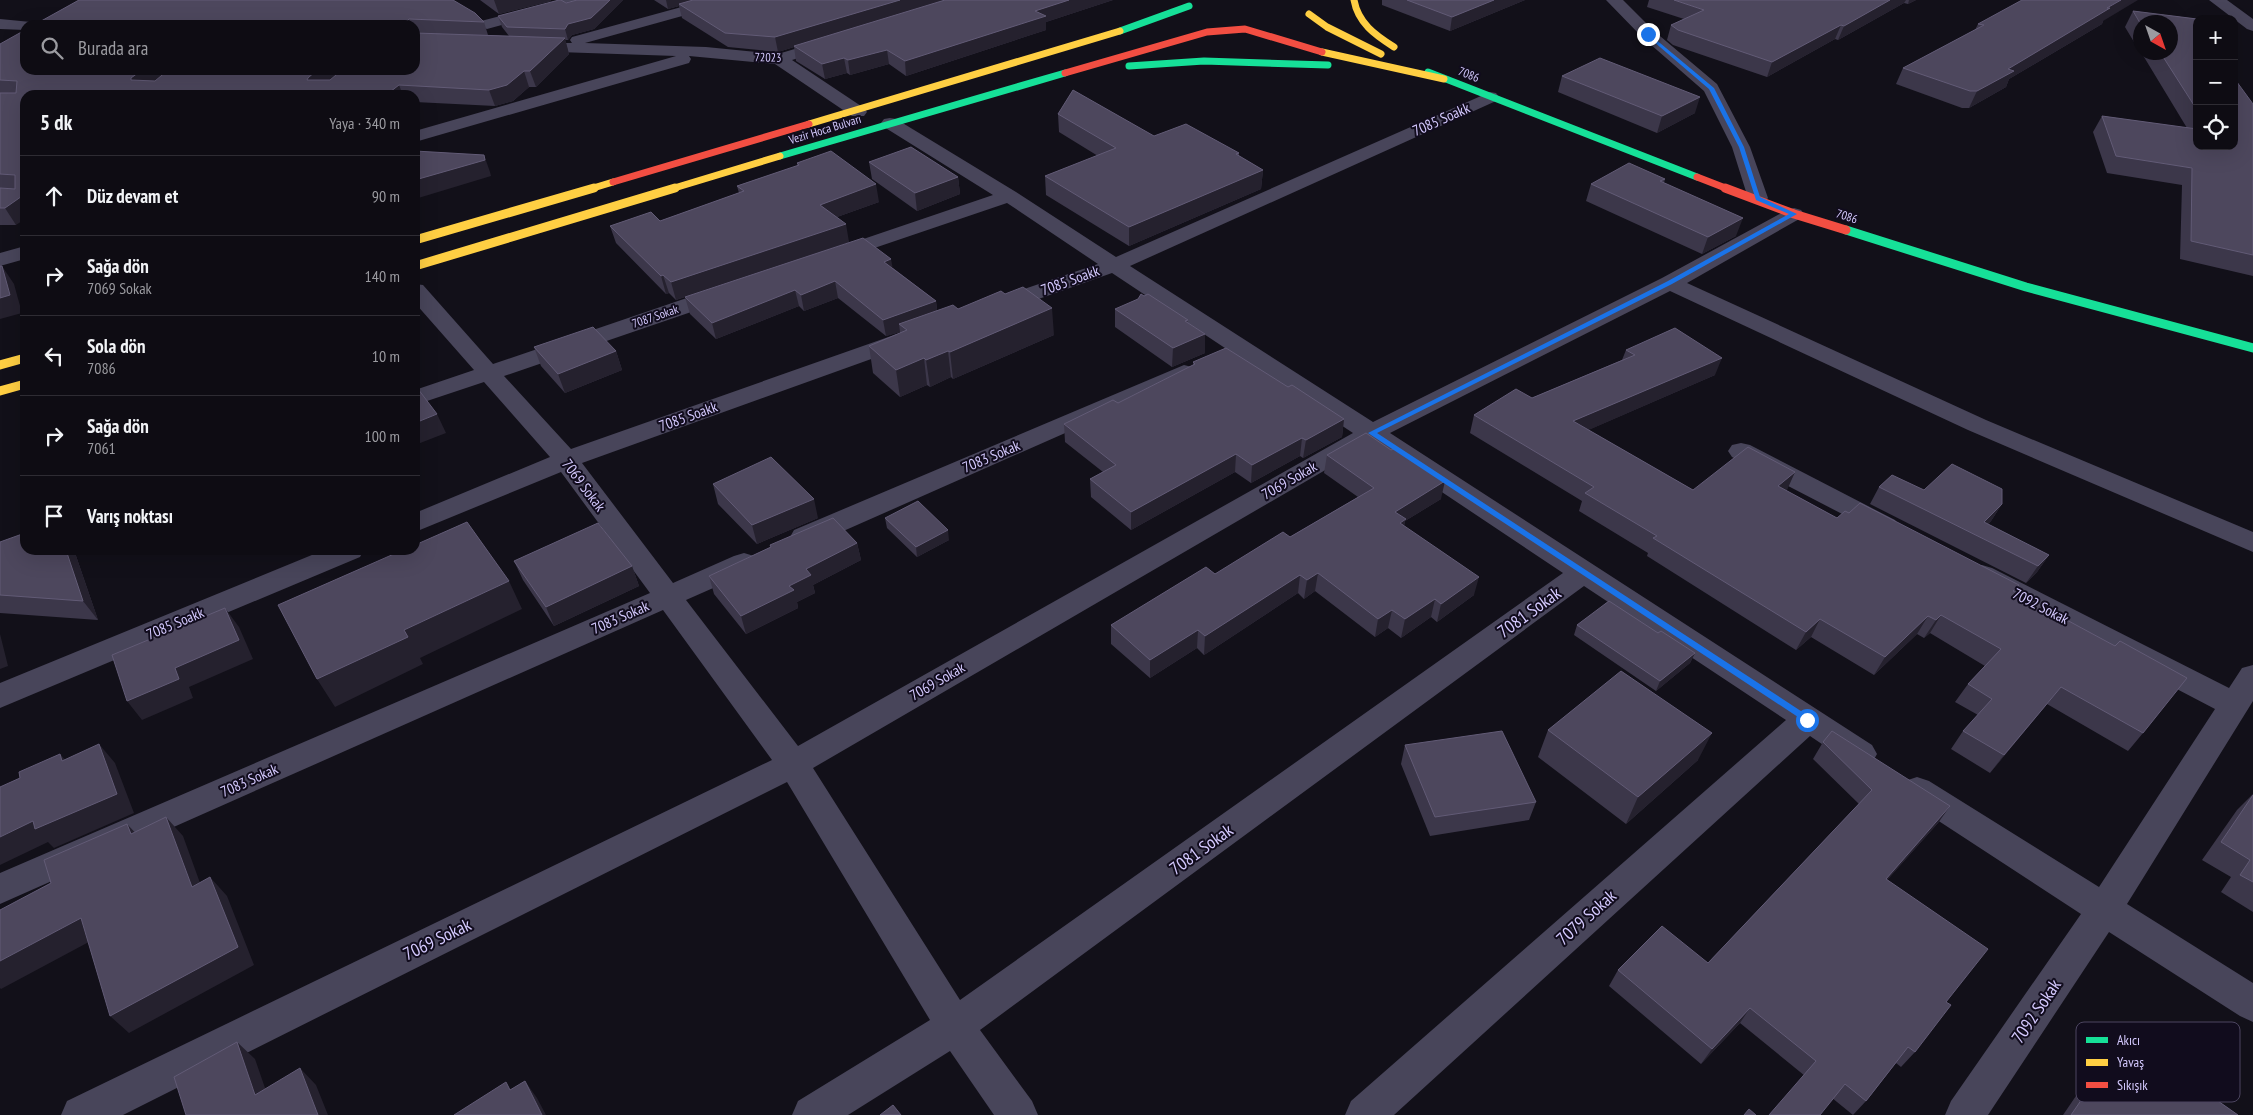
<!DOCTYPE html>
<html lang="tr">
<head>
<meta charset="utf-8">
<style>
  body { margin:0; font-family:"PT Sans Narrow",sans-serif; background:#1c1a21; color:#f1f3f6 }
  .controls { position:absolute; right:15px; top:15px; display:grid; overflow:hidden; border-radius:10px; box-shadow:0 5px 20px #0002 }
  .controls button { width:45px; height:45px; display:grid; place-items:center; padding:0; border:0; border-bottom:1px solid #2e2c33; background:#0e0c13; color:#f1f3f6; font:25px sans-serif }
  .compass { position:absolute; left:2133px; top:15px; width:45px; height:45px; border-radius:50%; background:#0e0c13; box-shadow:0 5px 20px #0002; rotate:140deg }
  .stop { position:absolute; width:15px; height:15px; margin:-11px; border:4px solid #1a73e8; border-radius:50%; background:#fff }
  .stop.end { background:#1a73e8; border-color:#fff; box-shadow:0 1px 5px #0008 }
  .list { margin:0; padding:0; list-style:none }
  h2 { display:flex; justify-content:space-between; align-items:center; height:65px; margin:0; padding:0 20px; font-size:21px }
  h2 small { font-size:16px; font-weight:400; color:#9b9ba0 }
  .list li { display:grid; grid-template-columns:32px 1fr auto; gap:15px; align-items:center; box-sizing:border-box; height:80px; padding:0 20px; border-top:1px solid #2e2c33 }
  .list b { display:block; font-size:19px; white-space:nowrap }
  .list p { margin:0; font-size:16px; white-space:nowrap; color:#9b9ba0 }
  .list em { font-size:16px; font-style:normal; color:#9b9ba0 }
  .icon { flex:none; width:28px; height:28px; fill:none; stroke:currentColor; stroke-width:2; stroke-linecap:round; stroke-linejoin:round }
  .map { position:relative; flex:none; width:2253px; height:1115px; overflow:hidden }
  .search { position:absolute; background:#0e0c13; box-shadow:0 5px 20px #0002; left:20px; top:20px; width:400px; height:55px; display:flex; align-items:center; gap:12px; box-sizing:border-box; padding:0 18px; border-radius:15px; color:#9b9ba0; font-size:19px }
  .panel { position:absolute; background:#0e0c13; box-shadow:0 5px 20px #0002; left:20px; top:90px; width:400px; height:465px; border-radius:15px }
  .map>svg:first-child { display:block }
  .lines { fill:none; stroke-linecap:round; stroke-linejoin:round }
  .street { fill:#48455a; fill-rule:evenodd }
  .fast-far1 { stroke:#16e098; stroke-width:7 }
  .fast { stroke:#16e098; stroke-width:9 }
  .slow-far1 { stroke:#ffcf43; stroke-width:7 }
  .slow { stroke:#ffcf43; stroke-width:9 }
  .jam-far1 { stroke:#f24e42; stroke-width:7 }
  .jam { stroke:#f24e42; stroke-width:9 }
  .wall { fill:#3c374a }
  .shaded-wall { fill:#25212e }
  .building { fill:#4d475d; stroke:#625b76 }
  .route { fill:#1a73e8 }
  .labels { text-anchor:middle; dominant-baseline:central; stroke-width:4; stroke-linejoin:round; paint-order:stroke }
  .far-street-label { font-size:12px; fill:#d4c9fe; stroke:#110c1d }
  .street-label { font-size:15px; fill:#d4c9fe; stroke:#110c1d }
  .near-street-label { font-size:18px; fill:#d4c9fe; stroke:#110c1d }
  .key { fill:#110c1d; stroke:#4c4560; stroke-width:1 }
  .key-label { font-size:14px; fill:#d4c9fe }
</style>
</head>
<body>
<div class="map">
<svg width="2253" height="1115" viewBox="0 0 2253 1115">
  <rect width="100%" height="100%" fill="#121019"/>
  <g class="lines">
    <path class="street" d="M561,0H587L584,3L487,29L481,27L479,24L481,21Z
      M707,0H732L729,3L585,43L706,47L778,54L831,38L837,40L839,43L837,46L792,60L864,108L867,112L864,116H852L775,64L689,56L691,59L689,63L415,142V131L676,56L529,51L523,49L521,46L523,43H572L570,40L572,37Z
      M1606,0H1623L1654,31L1717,84L1750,147L1768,198L1765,202L1758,204L1751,202L1748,198L1732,147L1704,91L1642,37Z
      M2209,0H2227L2253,19V31L2247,29Z
      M0,19L31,22L33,25H25V30L0,29Z
      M1490,92L1496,93L1499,97L1496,101L1130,266L1373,422L1662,278L1787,210L1794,208L1801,210L1804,214L1801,218L1687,283L1986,420L2253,532V552L1968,430L1670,291L1390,433L1872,745L1877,754L1872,763L1861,767L1850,763L1810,736L1394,1115H1345L1351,1101L1786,720L1584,586L980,1030L1032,1101L1038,1115H994L950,1051L848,1115H792L798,1101L930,1020L787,782L123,1115H61L67,1101L772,760L663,610L0,904V873L650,593L561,472L415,532V513L550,457L484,382L415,405V390L474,370L415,303V284L423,285L493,364L716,288L724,286L732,288L735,293L732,298L504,376L571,449L897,334L905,332L913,334L916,339L913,344L582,463L673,583L734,556L744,553L754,556L758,563L754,570L686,600L798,746L1353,433L1112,273L1005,311L997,313L989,311L986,306L989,301L1098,264L1007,203L842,259L835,261L828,259L825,255L828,251L993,195L884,127L881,123L884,119L890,118L896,119L1016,192L1116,257ZM1370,444L1563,573L960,1000L813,768Z
      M25,246V259L0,266V253Z
      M1184,365L1192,367L1196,372L1192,377L814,544L804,546L794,544L790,537L794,530Z
      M1741,443L1750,445L1895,520L1899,526L1895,532L1886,535L1877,532L1732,457L1728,451L1732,445Z
      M324,550H364L360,557L0,708V683Z
      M1982,565L1992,568L2229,688L2242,668L2253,665V701L2127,904L2253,983V1022L2240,1016L2109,932L1988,1115H1945L1951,1101L2081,914L1905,799L1901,790L1905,781L1917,777L1929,781L2099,887L2215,709L1972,582L1968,575L1972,568Z"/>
    <path class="fast-far1" d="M1120,31L1189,6
      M1129,66L1204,61L1328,65
      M1428,72L1697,177
      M780,156L1065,73"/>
    <path class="fast" d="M1846,230L2026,287L2253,348"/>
    <path class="slow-far1" d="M1354,0C1358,23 1375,35 1394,47
      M1309,14L1327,27L1381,54
      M1322,52L1444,79
      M809,124L1120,31
      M590,189L613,182
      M671,189L780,156"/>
    <path class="slow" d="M415,240L594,188
      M415,266L675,188
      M0,365L25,358
      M0,391L25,384"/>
    <path class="jam-far1" d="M1065,73L1207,32L1245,29L1322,52
      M1697,177L1728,189
      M613,182L809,124"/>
    <path class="jam" d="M1725,188L1794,214L1846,230"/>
  </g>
  <path class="wall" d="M79,0L484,22L488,35L509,36L502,27L498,16L577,0H623L594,29L572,35L568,40H565L569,54L536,87H529L513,101L495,106L415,102V95H25L16,225H0V44L25,70H415V25H34Z
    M480,0H550L551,1L499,14Z
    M654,0H1113L1046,22V30L906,76L889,64L850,75L847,73L825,79L796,61L794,47L778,52L728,47L682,18L679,6L668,9Z
    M1382,0H1525L1450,31L1382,5Z
    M1649,0H1916L1908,4L1904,3L1838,40L1835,39L1767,77L1673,45L1667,40L1671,25L1684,19L1647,7Z
    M2133,11L2197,19V146L2253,104V276L2180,259L2182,185L2107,173L2093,132L2102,116L2187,128L2141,52H2170L2140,22V52L2125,27Z
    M2103,21L2102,24L2009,79L2006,87L1969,108H1962L1896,84L1903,68L1975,30L1978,24Z
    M1562,76L1695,113L1657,133L1558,92Z
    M1058,114L1154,136L1239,153V156L1263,170L1261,189L1129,246L1046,195L1045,176L1098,156L1059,132Z
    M869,162L958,177L960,194L917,211L872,179Z
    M797,163L879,202L837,217L849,242L676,300L669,293L666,294L616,243L610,226L660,221L739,193L737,186L797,166Z
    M1665,179L1664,183L1736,236L1702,254L1586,201L1591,184Z
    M893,268L936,301L937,310L958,309L1054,335L953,379L951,377L930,387L927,385L900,397L873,373L869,346L900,333V332L886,336L838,298L804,311L799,306L716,339L690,314L685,297Z
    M1115,309L1188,320V323L1205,334V353L1172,367L1115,327Z
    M534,347L616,351L622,370L565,393L541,366Z
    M1626,350L1715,375L1588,430L1693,490L1795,472L1786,491L1837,518L2014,592L2143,733L2128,751L2047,704L1990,773L1951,749L1963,731L1978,715L1955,702L1968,684L1985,666L1930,633L1924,638L1917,634L1874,675L1811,637L1796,650L1647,556L1648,553L1579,511L1582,501L1470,433L1474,415L1532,398L1622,360Z
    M1193,362L1288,387L1344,419L1342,437L1303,458L1300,456L1251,483L1235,472L1131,530L1091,497L1090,479L1103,472L1065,442L1064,424L1118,403L1193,365Z
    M1327,455L1441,499L1405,521L1404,526L1474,595L1437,622L1431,617L1401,638L1388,628L1375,637L1315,591L1304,599L1298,593L1204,655L1197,648L1150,678L1111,644V625L1290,537L1358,497L1324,473Z
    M713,484L818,518L757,544L718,504Z
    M1879,487L1924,490L2002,504L1991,521L1988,524L2049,555L2037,572L2026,583L1870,504Z
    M885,518L949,540L917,557L887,528Z
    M0,542L74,550L98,620L0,613Z
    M857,543L861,560L813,585L815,593L797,602L798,608L746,634L714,594L709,576L771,547L770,545Z
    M514,561L632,566L639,586L554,626L523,580Z
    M1577,625L1658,633L1695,653L1690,663L1656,691L1574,635Z
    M1548,730L1698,760L1626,824L1538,757Z
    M1823,742L1950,806L1938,823L1887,880L1946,1002L1915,1052L1901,1067L1896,1063L1866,1101L1853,1115L1740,1023L1701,1064L1609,986L1618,970L1708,963L1859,804L1813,759Z
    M1405,745L1536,802L1529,820L1430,836L1401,764Z
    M2253,794V912L2221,892L2231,877L2202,860L2237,810Z
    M2125,1036L2238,1115H2063L2106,1052Z"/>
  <path class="shaded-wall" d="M494,0H550L551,1L499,14Z
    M610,0H623L594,29L572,35L568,40L565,29L568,24Z
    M666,0H700L679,4V6L668,9Z
    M900,0H949L794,46V47L778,52L775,37Z
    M1069,0H1113L1046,22V30L906,76L905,61L1035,11Z
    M1494,0H1525L1450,31L1452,17Z
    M1890,0H1906L1904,3L1838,40L1844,26Z
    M1909,0H1916L1908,4Z
    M2121,0H2138L2103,21L2102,24L2009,79L2006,87L1969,108L1977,91L2008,69Z
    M409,19L412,25H408L407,21Z
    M1841,25L1835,39L1767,77L1772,62Z
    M565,38L569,54L536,87L530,71Z
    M887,50L889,64L850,75L848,60Z
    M844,58L847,73L825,79L822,64Z
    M142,70H173L140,93L131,80V78Z
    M317,70H344L315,95L307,80L308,78Z
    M524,71L529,87L513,101L495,106L489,90Z
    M399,85L403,95H386Z
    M1700,97L1695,113L1657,133L1662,116Z
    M484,155L490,172L491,176L415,199V180Z
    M1263,170L1261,189L1129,246V227Z
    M958,177L960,194L917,211L915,193Z
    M876,184L879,202L823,222L820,205Z
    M25,194V219L16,225L5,208Z
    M1743,218L1736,236L1702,254L1708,237Z
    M846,224L849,242L676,300L671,282Z
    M891,259L894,275L884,262Z
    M2,266L14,284L22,313L0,319V298Z
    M663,275L669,293L666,294L661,276Z
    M835,281L838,298L804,311L801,295Z
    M795,290L799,306L716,339L712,323Z
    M936,301L938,318L899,324L900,332L886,336L883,320Z
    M1052,308L1054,335L953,379L950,352Z
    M1205,334V353L1172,367L1173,348Z
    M616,351L622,370L565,393L558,374Z
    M948,351L951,377L930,387L926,360Z
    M924,358L927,385L900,397L896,370Z
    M1722,358L1715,375L1568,439L1573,421Z
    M437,414L446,433L415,445V423Z
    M1344,419L1342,437L1303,458L1306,440Z
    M1302,438L1300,456L1251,483L1252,465Z
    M1236,454L1235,472L1131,530V512Z
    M1795,472L1787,490L1770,504L1778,486Z
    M1445,481L1441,499L1405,521L1402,537L1395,512Z
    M814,499L818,518L757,544L752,525Z
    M2002,504L1991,521L1976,536L1984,522Z
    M948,530L949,540L917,557L916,547Z
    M857,543L861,560L813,585L815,593L797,602L798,608L746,634L741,616L789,586L806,569Z
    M66,550H74L98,620L83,601Z
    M2049,555L2037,572L2026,583L2038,566Z
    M632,566L639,586L554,626L546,607Z
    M1318,573L1315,591L1304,599L1307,580Z
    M1300,575L1298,593L1204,655L1205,636Z
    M1479,577L1474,595L1437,622L1441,604Z
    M509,581L522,609L420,658L423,664L335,707L317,679L404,630Z
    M1435,599L1431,617L1401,638L1405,619Z
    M225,608L239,627L253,659L189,687L193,698L142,720L127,701L175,668Z
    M1392,610L1388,628L1375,637L1378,619Z
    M1941,615L1930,633L1924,638L1936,620Z
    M1928,616L1917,634L1874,675L1885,657Z
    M1820,619L1811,637L1796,650L1806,632Z
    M1198,630L1197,648L1150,678V660Z
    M0,634L8,666L0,669Z
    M1695,653L1690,663L1656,691L1660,681Z
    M2061,687L2047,704L1990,773L2004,755Z
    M1712,733L1698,760L1626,824L1638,797Z
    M99,744L115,763L134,813L54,848L48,842L0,865V837L33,821Z
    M60,754L77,773L62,761Z
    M1950,806L1938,823L1874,895L1886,879Z
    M166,817L183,836L208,905L192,887Z
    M127,824L144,842L131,834Z
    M210,877L227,896L254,965L129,1033L110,1016Z
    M81,918L100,936L1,989L0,988V961Z
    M1750,1008L1740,1023L1701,1064L1712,1049Z
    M237,1042L255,1059L273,1111L255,1095Z
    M300,1068L316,1085L328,1115H318Z
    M525,1081L537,1098L546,1115H542Z"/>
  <path class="building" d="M79,0H453L475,13L484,22L409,19L407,21L408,25H34Z
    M559,0H561L566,3L577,0H610L591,18L568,24L565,29L507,27L498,16Z
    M693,0H900L775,37L725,33L679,4Z
    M945,0H1069L1035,11L1046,16L905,61L887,50L848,60L844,58L822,64L794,46Z
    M1407,0H1494L1452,17Z
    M1674,0H1890L1844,26L1841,25L1772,62L1678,30L1671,25L1704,10Z
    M2022,0H2121L2107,8H2110L2008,69L2014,71L1977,91H1970L1903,68L1984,25L1978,24Z
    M2133,11L2197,19V110L2160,52H2170V22L2140,23Z
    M25,30V70H142L131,78V80L155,81L168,70H317L308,78L307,80H330L342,70H415V33L565,38L530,71H524L507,85L489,90L399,85L386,95H25V194L5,208H0V188L15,189V175L0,174V93H16L17,81L0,80V44Z
    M1600,58L1700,97L1662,116L1562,76Z
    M2234,78L2253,104V255L2191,241L2192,168L2116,156L2102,116L2197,129V146H2234Z
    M1073,90L1154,136L1186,124L1239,153L1236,154L1263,170L1129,227L1045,176L1116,148L1058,114Z
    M911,147L958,177L915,193L869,162Z
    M415,151L484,155L485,160L415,180Z
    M831,151L876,184L820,205L846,224L671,282L663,275L661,276L610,226L651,212L660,221L744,191L737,186L799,165L797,163Z
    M1629,163L1665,179L1660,181L1743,218L1708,237L1591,184Z
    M863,238L891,259L884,262L936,301L883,320L835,281L801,295L795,290L712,323L685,297Z
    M0,266H2L10,295L0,298Z
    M1023,287L1052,308L950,352L948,351L926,360L924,358L896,370L869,346L907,330L899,324L953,305L958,309L1001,291L1005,294Z
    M1141,294L1144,296L1148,294L1188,320L1185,321L1205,334L1173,348L1115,309L1138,299Z
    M593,327L616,351L558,374L534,347Z
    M1675,328L1722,358L1573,421L1693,490L1748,447L1795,472L1778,486L1837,518L1845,511L1849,513L1860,503L2019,585L2013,591L2115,646L2120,641L2187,678L2143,733L2061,687L2004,755L1963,731L1992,699L1968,684L2001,649L1941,615L1936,620L1928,616L1885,657L1820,619L1806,632L1653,538L1657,536L1585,493L1594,487L1474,415L1516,389L1532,398L1635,355L1626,350Z
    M1226,348L1288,387L1292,385L1344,419L1306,440L1302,438L1252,465L1236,454L1131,512L1090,479L1116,465L1064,424L1113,400L1118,403L1195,364L1193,362Z
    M415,385L437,414L415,423Z
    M1366,433L1391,450L1395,448L1445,481L1395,512L1406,519L1400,523L1479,577L1441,604L1435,599L1405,619L1392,610L1378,619L1318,573L1307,580L1300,575L1205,636L1198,630L1150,660L1111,625L1206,567L1215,574L1283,532L1290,537L1374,488L1327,455Z
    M771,457L814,499L752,525L713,484Z
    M1952,464L2002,489V504L1984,522L2049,555L2038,566L1879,487L1892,475L1924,490Z
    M918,501L948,530L916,547L885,518Z
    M833,518L857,543L806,569L811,575L789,586L794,590L741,616L709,576L771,547L770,545Z
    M467,522L509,581L404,630L408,637L317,679L278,605L403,550H415V545Z
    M598,523L632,566L546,607L514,561Z
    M25,533V550H66L83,601L0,595V542Z
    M1609,601L1658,633L1661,631L1695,653L1660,681L1577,625Z
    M225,608L239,640L175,668L179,679L127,701L112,655Z
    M1621,671L1712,733L1638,797L1548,730Z
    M1502,731L1536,802L1435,817L1405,745Z
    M1832,731L1950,806L1886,879L1988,949L1946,1002L1951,1005L1915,1052L1908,1047L1866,1101L1845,1084L1820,1115H1769L1816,1061L1750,1008L1712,1049L1618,970L1662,926L1708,963L1872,790L1823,742Z
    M99,744L117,794L35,829L33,821L0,837V787L20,778L19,772L60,754L62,761Z
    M2253,795V882L2240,875L2250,860L2221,842Z
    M166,817L192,887L210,877L238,947L110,1016L81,918L0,961V910L51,883L44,860L127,824L131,834Z
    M2125,1036L2238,1115H2071Z
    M237,1042L255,1095L300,1068L318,1115H186L174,1077Z
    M525,1081L542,1115H454L506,1082L510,1090Z
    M893,1105L901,1115H880Z
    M1749,1109L1756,1115H1744Z"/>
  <path class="route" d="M1648,33L1714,88L1744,147L1760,197L1797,214L1672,284L1377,433L1810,717V722L1807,723L1368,433L1668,281L1789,214L1756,200L1739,147L1709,89L1646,35Z"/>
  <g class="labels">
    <g class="far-street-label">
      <text transform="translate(768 57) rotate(1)">72023</text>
      <text transform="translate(1469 74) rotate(22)">7086</text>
      <text transform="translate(825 129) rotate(-17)">Vezir Hoca Bulvarı</text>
      <text transform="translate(1847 216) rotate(18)">7086</text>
      <text transform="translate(655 316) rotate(-19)">7087 Sokak</text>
    </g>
    <g class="street-label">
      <text transform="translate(1441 119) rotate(-24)">7085 Soakk</text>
      <text transform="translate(1070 280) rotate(-20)">7085 Soakk</text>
      <text transform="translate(688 416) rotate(-20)">7085 Soakk</text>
      <text transform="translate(991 456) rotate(-23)">7083 Sokak</text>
      <text transform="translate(1289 480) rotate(-30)">7069 Sokak</text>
      <text transform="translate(584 485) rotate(53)">7069 Sokak</text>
      <text transform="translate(2041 606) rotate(27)">7092 Sokak</text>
      <text transform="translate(620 617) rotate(-24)">7083 Sokak</text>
      <text transform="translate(175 623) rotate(-23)">7085 Soakk</text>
      <text transform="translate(937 681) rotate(-30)">7069 Sokak</text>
      <text transform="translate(249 780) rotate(-24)">7083 Sokak</text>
    </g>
    <g class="near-street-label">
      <text transform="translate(1529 612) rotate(-36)">7081 Sokak</text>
      <text transform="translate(1201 849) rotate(-36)">7081 Sokak</text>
      <text transform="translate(1586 917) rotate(-42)">7079 Sokak</text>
      <text transform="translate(437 939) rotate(-26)">7069 Sokak</text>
      <text transform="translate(2036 1011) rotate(-56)">7092 Sokak</text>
    </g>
  </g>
  <rect x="2076" y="1022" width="164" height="80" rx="8" class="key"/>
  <rect x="2086" y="1037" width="22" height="6" fill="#16e098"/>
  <rect x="2086" y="1059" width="22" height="7" fill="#ffcf43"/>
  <rect x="2086" y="1082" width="22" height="6" fill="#f24e42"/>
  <g class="key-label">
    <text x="2117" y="1045">Akıcı</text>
    <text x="2117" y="1067">Yavaş</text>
    <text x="2117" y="1090">Sıkışık</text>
  </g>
</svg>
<div class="controls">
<button>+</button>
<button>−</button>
<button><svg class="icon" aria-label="locate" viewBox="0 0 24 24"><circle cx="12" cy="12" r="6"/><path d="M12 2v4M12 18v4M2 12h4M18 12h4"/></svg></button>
</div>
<svg class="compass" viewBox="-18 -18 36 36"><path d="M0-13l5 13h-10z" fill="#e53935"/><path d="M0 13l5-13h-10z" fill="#9b9ba0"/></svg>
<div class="stop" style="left:1807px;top:720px"></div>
<div class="stop end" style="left:1648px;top:34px"></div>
<div class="search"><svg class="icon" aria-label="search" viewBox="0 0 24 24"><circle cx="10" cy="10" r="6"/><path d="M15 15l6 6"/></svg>Burada ara</div>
<section class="panel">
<h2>5 dk<small>Yaya · 340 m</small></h2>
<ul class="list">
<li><svg class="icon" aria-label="ahead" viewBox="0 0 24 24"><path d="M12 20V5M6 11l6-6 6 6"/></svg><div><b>Düz devam et</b></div><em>90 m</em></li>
<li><svg class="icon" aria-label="right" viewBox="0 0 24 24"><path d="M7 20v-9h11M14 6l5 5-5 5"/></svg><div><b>Sağa dön</b><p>7069 Sokak</p></div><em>140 m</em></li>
<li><svg class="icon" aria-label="left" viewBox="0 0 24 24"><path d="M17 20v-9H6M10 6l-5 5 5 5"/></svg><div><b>Sola dön</b><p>7086</p></div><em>10 m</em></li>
<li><svg class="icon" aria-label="right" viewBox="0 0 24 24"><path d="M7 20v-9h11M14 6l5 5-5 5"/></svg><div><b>Sağa dön</b><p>7061</p></div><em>100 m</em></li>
<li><svg class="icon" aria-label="arrive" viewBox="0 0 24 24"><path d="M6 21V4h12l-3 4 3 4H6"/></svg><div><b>Varış noktası</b></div></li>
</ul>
</section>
</div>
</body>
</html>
